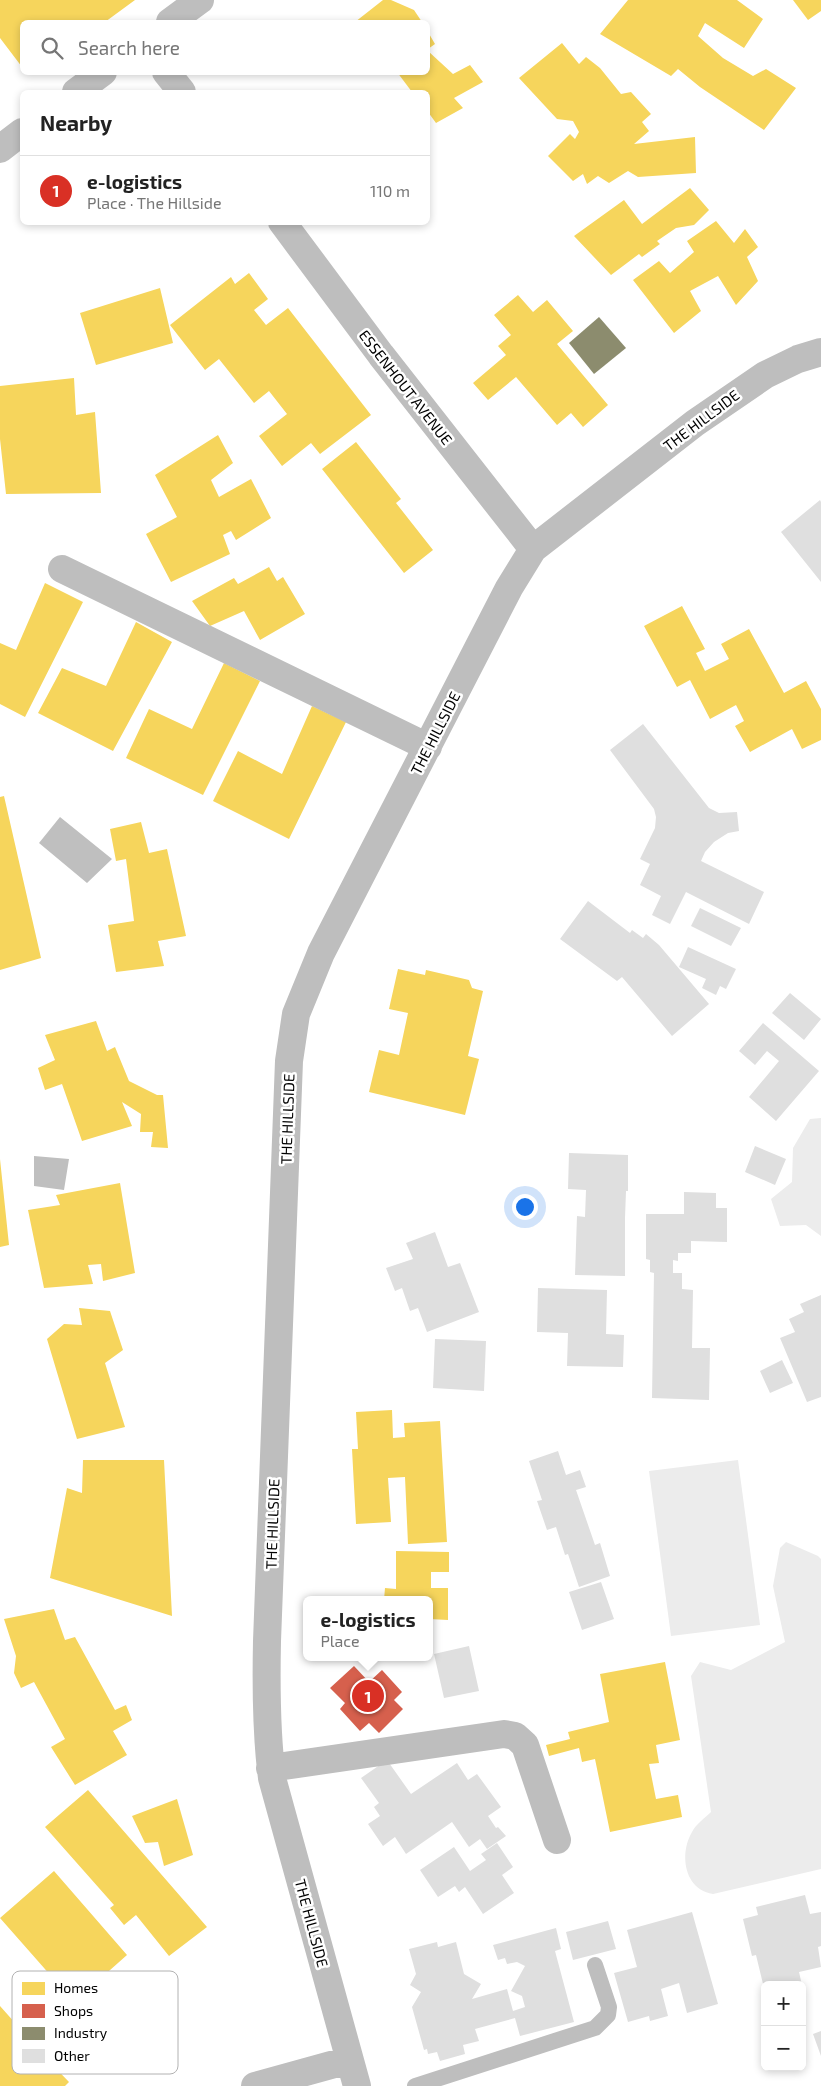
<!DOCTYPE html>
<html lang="en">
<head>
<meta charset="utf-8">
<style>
  body { margin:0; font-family:"Exo 2",sans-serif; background:#f2f2f2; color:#222 }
  .controls { position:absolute; right:15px; bottom:15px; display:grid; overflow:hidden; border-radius:8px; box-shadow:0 2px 8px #0003 }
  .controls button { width:45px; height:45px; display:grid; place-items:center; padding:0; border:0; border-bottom:1px solid #e0e0e0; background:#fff; color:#222; font:25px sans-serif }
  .you { position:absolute; left:524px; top:1206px; width:18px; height:18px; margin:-12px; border:4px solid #fff; border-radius:50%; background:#1a73e8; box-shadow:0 0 0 8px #1a73e833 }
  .badge { display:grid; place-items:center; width:32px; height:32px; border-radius:50%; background:#d93025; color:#fff; font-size:16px; font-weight:700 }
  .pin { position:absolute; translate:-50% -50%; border:2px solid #fff; box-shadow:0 1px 5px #0006 }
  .popup { position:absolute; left:303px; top:1596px; width:130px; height:65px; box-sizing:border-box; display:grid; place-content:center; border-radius:8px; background:#fff; filter:drop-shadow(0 1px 4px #0005); font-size:16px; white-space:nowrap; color:#767676 }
  .popup b { font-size:19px; color:#222 }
  .popup::after { content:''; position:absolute; left:50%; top:100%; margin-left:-10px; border:10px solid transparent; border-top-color:#fff }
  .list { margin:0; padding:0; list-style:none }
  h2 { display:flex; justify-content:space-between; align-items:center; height:65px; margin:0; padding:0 20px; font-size:21px }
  h2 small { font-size:16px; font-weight:400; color:#767676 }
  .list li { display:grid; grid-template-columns:32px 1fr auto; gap:15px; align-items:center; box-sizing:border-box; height:70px; padding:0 20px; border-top:1px solid #e0e0e0 }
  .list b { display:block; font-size:19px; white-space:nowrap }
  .list p { margin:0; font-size:16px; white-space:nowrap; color:#767676 }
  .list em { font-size:16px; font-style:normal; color:#767676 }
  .icon { flex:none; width:28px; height:28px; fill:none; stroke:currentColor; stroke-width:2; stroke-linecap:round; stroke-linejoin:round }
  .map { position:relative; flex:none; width:821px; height:2086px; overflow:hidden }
  .search { position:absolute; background:#fff; box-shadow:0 2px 8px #0003; left:20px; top:20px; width:410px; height:55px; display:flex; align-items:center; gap:12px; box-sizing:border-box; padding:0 18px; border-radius:8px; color:#767676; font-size:19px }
  .panel { position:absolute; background:#fff; box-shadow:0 2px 8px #0003; left:20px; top:90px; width:410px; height:135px; border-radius:8px }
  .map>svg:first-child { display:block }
  .green { fill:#ececec }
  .water { fill:#bfbfbf }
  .homes { fill:#f6d55c }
  .shops { fill:#d6604d }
  .industry { fill:#8c8c6e }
  .building { fill:#dfdfdf }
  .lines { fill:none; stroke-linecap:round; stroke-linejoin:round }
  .service { stroke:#bebebe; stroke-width:16 }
  .minor { stroke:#bebebe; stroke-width:28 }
  .labels { text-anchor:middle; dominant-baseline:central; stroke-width:5; stroke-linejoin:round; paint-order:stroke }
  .street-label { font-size:15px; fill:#000; stroke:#fff }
  .key { fill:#fff; stroke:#b2b2b2; stroke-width:1 }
  .key-label { font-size:14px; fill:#000 }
</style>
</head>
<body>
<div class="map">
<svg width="821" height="2086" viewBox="0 0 821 2086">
  <rect width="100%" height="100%" fill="#fff"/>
  <path class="green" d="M821,1118V1236L806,1225L780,1226L771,1199L792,1182L793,1148L810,1119Z
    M738,1460L760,1625L671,1636L649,1471Z
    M786,1542L818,1556L821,1559V1869L713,1894C684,1890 679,1854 692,1832C696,1824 705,1818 711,1812L691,1676L700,1662L731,1670L785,1642L773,1586L780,1548Z"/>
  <path class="water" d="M60,817L112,859L87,883L39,843Z
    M34,1156L69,1159L64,1190L34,1186Z"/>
  <path class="homes" d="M0,0H135L105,22H22V67L0,38Z
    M383,0H391L414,10L422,22H355Z
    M628,0H737L763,19L744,48L705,23L698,36L723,58L753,76L766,69L796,88L764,130L700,87L678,69L671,76L600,34Z
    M793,0H821V11L808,20Z
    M428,32L435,44L428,49Z
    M562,43L579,64L586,57L600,68L621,94L631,92L651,114L642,122L649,131L634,144L695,137L696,173L638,177L628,171L609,183L598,176L587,184L583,174L573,181L548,156L570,134L575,139L579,132L573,121L557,119L519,78Z
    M428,51L453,74L470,65L483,82L454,98L463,108L436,123L428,112V92H412L397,72H428Z
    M690,188L709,210L694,225L676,228L657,241L660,244L642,257L639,254L611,275L574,236L624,200L642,224Z
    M716,221L734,243L745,229L758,247L747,257L758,281L736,305L718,276L690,291L701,311L674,333L633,280L659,261L670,273L694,252L687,241Z
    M249,273L268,299L254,310L266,325L288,308L371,415L320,454L311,443L282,466L259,436L287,414L269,391L254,403L219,359L205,370L170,325L231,277L235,284Z
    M160,288L173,343L96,365L80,313Z
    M518,295L533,312L547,300L573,331L557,344L608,405L583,427L571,413L557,425L516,377L488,400L473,383L506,355L498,346L511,335L494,315Z
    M74,378L76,415L95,412L101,493L6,494L0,439V386Z
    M218,435L233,463L211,480L219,497L251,479L271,518L236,540L231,531L223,535L230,554L171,582L146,534L177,517L155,475Z
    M356,442L401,499L396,503L433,550L404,573L322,469Z
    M269,567L277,581L283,577L305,614L260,640L244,611L210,626L192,601L234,578L238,584Z
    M45,583L83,602L25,717L0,704V643L16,650Z
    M682,606L705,649L696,653L705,671L729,659L721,644L749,629L784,693L806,681L821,709V740L802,749L792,729L750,752L735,726L744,721L736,705L710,719L690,680L677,687L644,626Z
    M136,622L172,642L113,751L38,713L62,668L106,686Z
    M224,663L260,681L203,795L126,758L149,709L192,729Z
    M312,706L346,722L289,839L213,801L238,751L282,774Z
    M4,796L41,958L0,970V797Z
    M141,822L149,853L167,849L186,936L158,941L164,966L116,972L108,925L134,921L126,859L116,861L110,829Z
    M398,969L425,975L426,970L469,980L472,988L483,991L468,1056L479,1059L465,1115L369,1092L379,1050L399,1055L408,1013L389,1009Z
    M96,1021L107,1051L115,1047L129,1081L157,1095H163L168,1148L151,1147L153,1132H140L141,1114L122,1102L132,1126L82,1141L62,1084L45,1090L38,1068L55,1060L45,1035Z
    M0,1159L9,1245L0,1247Z
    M120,1183L135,1273L103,1281L101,1264L88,1265L93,1284L44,1288L28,1210L60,1205L56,1195Z
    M79,1308L110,1311L123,1350L105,1363L125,1427L77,1439L47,1339L64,1324L82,1325Z
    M392,1410L393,1438L405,1437L404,1423L440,1421L447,1542L408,1544L405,1477L388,1478L391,1522L356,1524L352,1449H358L356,1412Z
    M83,1460H164L172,1616L50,1578L67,1488L82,1493Z
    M396,1551L449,1552V1572H431V1588H448V1620L429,1619V1600H384L385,1588L396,1589Z
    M54,1609L65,1640L75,1637L115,1710L126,1705L132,1720L113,1731L127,1755L75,1785L51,1747L65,1739L34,1682L21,1688L14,1673L16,1656L4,1619Z
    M665,1662L680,1740L656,1745L659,1763L649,1764L656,1799L678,1795L682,1817L610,1832L595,1759L582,1762L579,1748L549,1756L546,1745L570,1739L568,1732L609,1722L600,1674Z
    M88,1790L207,1927L169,1956L136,1915L124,1925L110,1908L114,1905L45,1827Z
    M177,1799L193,1855L164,1866L158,1842L145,1843L132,1816Z
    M54,1871L127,1955L74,2002L0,1918Z
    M0,2006L24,2033L31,2030L48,2049L42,2054L69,2082L65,2086H0Z"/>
  <path class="shops" d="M354,1666L369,1682L382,1670L402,1692L394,1700L403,1709L379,1733L369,1723L360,1731L340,1709L345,1703L330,1688Z"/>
  <path class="industry" d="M599,317L626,348L594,374L569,343Z"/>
  <path class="building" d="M820,500L821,502V582L781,532Z
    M643,724L709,808L719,813L737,812L739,831L728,833L714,842L705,852L701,861L764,892L749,924L686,892L670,924L652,915L661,896L640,885L650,864L640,859L655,828L656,817L654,809L610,750Z
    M588,901L630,933L632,930L643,938L646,934L659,945L709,1004L672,1036L622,977L617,981L560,939Z
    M700,908L741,928L731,946L691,926Z
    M688,947L736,969L726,989L720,986L716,995L702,988L706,979L679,967Z
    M790,993L821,1019L804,1040L772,1013Z
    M763,1023L819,1071L776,1121L749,1097L779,1061L767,1051L755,1065L739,1051Z
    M755,1146L786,1159L775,1185L745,1172Z
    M569,1153L628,1155V1191H626L625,1218V1276L575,1275L577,1216L585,1217L586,1190L568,1189Z
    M684,1192L716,1193V1208H727V1242L691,1241V1253H678V1261L673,1260V1273H682V1289L693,1290L692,1348H710L709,1400L652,1398L654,1273L650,1272V1260L646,1259V1214H684Z
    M435,1232L448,1267L460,1263L479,1312L427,1332L418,1308L410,1311L402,1288L395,1291L386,1268L413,1259L406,1243Z
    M538,1288L607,1290L606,1334L624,1335L623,1367L567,1366L568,1333L537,1332Z
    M821,1295V1397L807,1402L780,1338L795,1332L789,1319L804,1312L800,1304Z
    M435,1339L486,1341L484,1391L433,1388Z
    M782,1360L793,1383L770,1393L760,1371Z
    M558,1451L566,1475L580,1470L586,1487L576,1490L595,1545L600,1543L610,1576L579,1587L568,1554L565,1555L556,1527L547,1530L537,1501L542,1500L529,1461Z
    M601,1582L614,1619L582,1630L569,1592Z
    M469,1646L479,1691L444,1698L434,1654Z
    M387,1760L411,1794L457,1763L468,1780L477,1774L501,1807L488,1816L496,1828L498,1827L506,1836L487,1849L480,1839L469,1847L452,1822L406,1854L395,1837L383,1846L368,1824L380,1816L374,1807L379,1803L361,1778Z
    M497,1843L513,1867L502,1875L514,1893L483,1914L465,1887L459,1892L455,1886L438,1897L420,1870L454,1847L470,1871L486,1860L481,1854Z
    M805,1895L810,1914L821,1912V1946L818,1947L821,1967L799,1972L802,1985H784L783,1982L765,1985L764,1988L756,1955L752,1956L743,1919L758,1915L756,1907Z
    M692,1912L718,2004L687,2013L679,1983L661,1989L668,2016L650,2021L649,2016L628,2022L614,1973L637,1967L627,1930Z
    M608,1921L616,1949L573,1960L566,1932Z
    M556,1928L561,1949L555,1951L574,2022L520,2036L515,2018L475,2029L479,2041L463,2045L465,2054L440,2061L437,2052L428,2054L427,2049L424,2050L412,2007L421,1992L410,1985L416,1974L409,1949L437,1942L438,1947L456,1942L464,1974L481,1984L472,1999L507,1989L513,2011L525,2007L522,1996L511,1991L525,1966L517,1962L507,1964L505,1958L498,1960L493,1945Z
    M821,2031V2056L813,2034Z"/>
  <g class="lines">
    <path class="service" d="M415,2086L595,2028L608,2015L609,2007L595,1965"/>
    <path class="minor" d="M170,22L200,0
      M166,72L182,92
      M76,92L103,72
      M0,149L22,132
      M282,222L381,355L533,549
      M62,569L428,747
      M270,1768L504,1734L515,1736L525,1745L557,1840
      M255,2086L349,2060
      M357,2086L272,1778C266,1732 266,1687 267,1641L289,1061L296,1014L321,953L509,588L533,549L695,423L765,375L798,359L821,352"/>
  </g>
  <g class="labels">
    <g class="street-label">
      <text transform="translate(406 387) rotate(52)">ESSENHOUT AVENUE</text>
      <text transform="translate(701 420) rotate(-37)">THE HILLSIDE</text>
      <text transform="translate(435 733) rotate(-63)">THE HILLSIDE</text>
      <text transform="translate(287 1119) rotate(-88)">THE HILLSIDE</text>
      <text transform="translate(272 1524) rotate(-88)">THE HILLSIDE</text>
      <text transform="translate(312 1923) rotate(75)">THE HILLSIDE</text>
    </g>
  </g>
  <rect x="12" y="1971" width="166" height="103" rx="8" class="key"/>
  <rect x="22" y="1982" width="23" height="13" fill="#f6d55c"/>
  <rect x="22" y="2004" width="23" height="14" fill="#d6604d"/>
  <rect x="22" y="2027" width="23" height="13" fill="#8c8c6e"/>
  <rect x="22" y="2049" width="23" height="14" fill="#dfdfdf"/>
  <g class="key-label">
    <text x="54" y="1993">Homes</text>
    <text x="54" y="2016">Shops</text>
    <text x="54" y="2038">Industry</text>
    <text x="54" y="2061">Other</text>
  </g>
</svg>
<div class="controls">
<button>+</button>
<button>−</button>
</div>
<div class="you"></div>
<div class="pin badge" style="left:368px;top:1696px">1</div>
<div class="popup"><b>e-logistics</b>Place</div>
<div class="search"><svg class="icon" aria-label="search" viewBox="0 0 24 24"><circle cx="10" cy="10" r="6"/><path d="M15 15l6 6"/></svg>Search here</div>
<section class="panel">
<h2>Nearby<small></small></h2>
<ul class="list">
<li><span class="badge">1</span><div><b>e-logistics</b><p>Place · The Hillside</p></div><em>110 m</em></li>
</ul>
</section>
</div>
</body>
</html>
